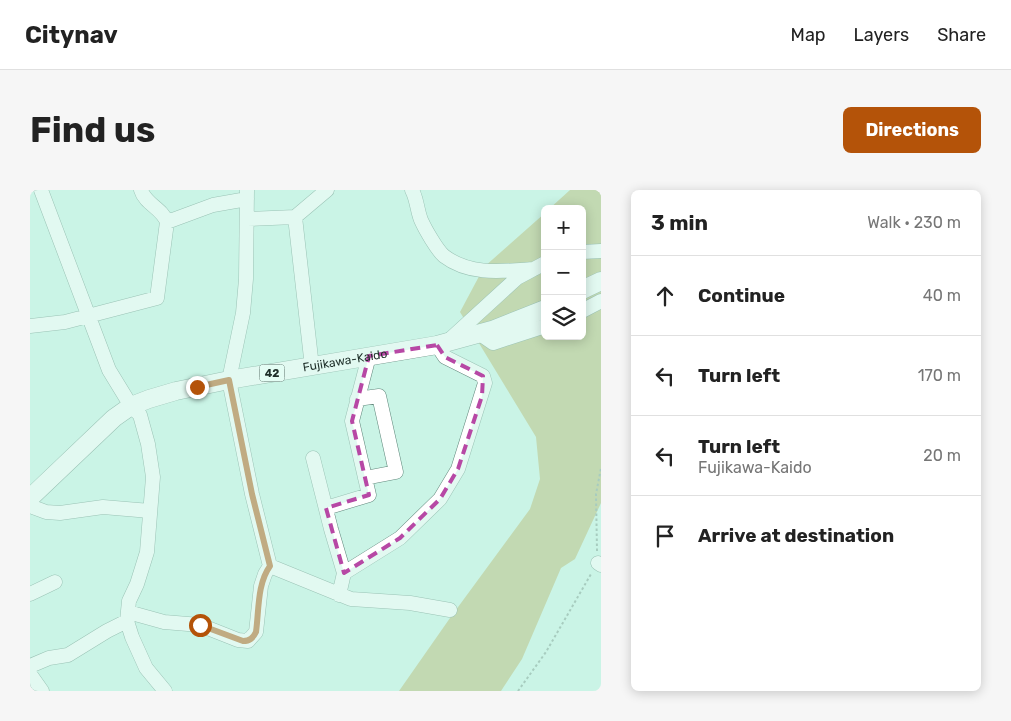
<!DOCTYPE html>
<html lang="en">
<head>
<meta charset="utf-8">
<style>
  body { margin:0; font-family:Rubik,sans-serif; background:#f6f6f6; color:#222 }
  .controls { position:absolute; right:15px; top:15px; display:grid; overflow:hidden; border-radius:8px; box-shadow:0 2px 12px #0003 }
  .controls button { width:45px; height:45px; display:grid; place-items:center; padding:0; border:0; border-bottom:1px solid #e0e0e0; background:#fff; color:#222; font:25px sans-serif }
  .stop { position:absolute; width:15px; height:15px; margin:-11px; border:4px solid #b45309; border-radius:50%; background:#fff }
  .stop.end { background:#b45309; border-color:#fff; box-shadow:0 1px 5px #0008 }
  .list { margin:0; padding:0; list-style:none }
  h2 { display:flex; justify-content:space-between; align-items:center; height:65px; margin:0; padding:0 20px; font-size:21px }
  h2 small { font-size:16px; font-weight:400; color:#767676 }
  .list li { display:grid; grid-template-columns:32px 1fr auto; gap:15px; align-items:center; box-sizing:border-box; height:80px; padding:0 20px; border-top:1px solid #e0e0e0 }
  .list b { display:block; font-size:19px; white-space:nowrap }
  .list p { margin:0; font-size:16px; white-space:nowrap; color:#767676 }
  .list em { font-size:16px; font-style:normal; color:#767676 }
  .icon { flex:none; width:28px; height:28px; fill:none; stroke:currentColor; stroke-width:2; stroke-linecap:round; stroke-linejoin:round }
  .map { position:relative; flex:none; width:571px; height:501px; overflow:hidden; border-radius:8px }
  header { display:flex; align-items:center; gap:30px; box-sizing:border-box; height:70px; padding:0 25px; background:#fff; border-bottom:1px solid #e0e0e0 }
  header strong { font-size:24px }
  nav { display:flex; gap:28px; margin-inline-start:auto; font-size:18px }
  .intro { display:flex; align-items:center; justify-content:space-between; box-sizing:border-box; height:120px; padding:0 30px }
  h1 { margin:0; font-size:35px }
  .button { padding:12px 22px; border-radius:8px; background:#b45309; color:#fff; font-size:18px; font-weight:700 }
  main { display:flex; gap:30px; padding:0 30px }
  aside { flex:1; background:#fff; border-radius:8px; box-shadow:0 2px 12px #0003 }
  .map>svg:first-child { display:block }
  .forest { fill:#b9b874 }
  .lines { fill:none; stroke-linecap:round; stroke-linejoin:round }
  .minor-casing { stroke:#61887c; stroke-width:15 }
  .major-casing { stroke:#61887c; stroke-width:19 }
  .path { stroke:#7d9c91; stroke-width:2; stroke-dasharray:2.5 2.5; stroke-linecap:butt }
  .minor { stroke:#fff; stroke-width:14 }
  .major { stroke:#fff; stroke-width:18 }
  .route { stroke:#b45309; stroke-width:6 }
  .marked { fill:none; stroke:#b748a5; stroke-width:4; stroke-dasharray:10 6; stroke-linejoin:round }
  .labels { text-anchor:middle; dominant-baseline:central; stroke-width:4; stroke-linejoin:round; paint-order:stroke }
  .shield { fill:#e4fdf4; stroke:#596d66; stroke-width:1 }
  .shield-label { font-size:11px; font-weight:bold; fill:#1e2f29 }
  .street-label { font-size:12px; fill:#1e2f29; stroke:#e4fdf4 }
</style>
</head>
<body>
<header>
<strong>Citynav</strong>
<nav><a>Map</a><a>Layers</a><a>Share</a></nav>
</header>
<div class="intro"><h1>Find us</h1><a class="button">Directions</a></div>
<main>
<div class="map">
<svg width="571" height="501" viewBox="0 0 571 501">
  <rect width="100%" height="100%" fill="#caf4e6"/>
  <path class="forest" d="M540,0H571V313L545,369L531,378L492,469L471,501H369L420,428L500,319L510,289L506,247L430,122L454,77L515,23V146H552V19H519Z"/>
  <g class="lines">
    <g class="minor-casing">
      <path id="minor" d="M11,0L79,180L101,216L110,225L118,254L123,287L117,362L107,394L99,411L97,431L102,447L116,478L135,501
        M217,0L216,89L213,123L199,190L222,304L240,376L321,409L380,413L420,420
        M382,0C387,9 387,20 391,30C395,39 407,60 414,66C440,86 474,81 504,79
        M265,27L282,177
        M217,29L265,27L297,0
        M137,32L183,15L217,9
        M552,62L571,61
        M552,121L571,111
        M0,136L35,132L127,108L137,32C132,18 115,14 111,0
        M450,144L463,153L515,136
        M417,152L487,88L515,73
        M327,209L349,206L366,282L335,288
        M283,268L301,339L314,383L309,405
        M0,316L16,322L30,323L73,317L120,321
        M296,318L339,305L322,231L339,166
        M568,373L571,375
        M314,383L370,348L410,309L428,279L455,193L453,186L415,167L407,155
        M0,404L25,392
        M98,422L134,432L170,435L208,450L218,451L226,442L231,396L235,384L240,376
        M0,476L19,468L38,465L77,441L97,431
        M0,484L12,501"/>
    </g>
    <g class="major-casing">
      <g id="major">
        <path d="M552,100L571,91"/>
        <path id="s1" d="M0,308L84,228L101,216L119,209L146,201L199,190L407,155L462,140L515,119"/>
      </g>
    </g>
    <path class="path" d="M567,361L566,304L571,278
      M488,501L516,462L561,384"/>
    <use href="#minor" class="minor"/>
    <use href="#major" class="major"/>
  </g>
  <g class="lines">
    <path class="route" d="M167,197L199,190L222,304L240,376C227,394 229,421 226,442C223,448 220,451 213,451L170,435"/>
  </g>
  <path d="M0 0H571V501H0ZM407,155L415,167L453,186L452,206L428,279L410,309L370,348L314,383L296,318L339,305L322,231L339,166Z" fill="#caf4e6" fill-opacity=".55" fill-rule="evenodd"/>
  <path class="marked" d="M407,155L415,167L453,186L452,206L428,279L410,309L370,348L314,383L296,318L339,305L322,231L339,166Z"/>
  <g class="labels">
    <rect class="shield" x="229.5" y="174.5" width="25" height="17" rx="4"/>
    <g class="shield-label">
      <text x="242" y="183">42</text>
    </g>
    <g class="street-label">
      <text stroke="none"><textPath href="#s1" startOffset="356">Fujikawa-Kaido</textPath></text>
    </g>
  </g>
</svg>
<div class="controls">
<button>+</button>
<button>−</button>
<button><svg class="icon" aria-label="layers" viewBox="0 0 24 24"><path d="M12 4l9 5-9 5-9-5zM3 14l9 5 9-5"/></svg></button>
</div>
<div class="stop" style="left:170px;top:435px"></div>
<div class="stop end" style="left:167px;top:197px"></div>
</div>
<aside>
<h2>3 min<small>Walk · 230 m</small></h2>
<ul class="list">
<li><svg class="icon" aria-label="ahead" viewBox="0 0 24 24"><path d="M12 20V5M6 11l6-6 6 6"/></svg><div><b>Continue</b></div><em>40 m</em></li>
<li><svg class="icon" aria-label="left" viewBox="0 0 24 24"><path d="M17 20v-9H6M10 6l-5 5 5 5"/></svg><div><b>Turn left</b></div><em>170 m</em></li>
<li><svg class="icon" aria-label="left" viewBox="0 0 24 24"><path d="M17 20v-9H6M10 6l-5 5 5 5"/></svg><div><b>Turn left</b><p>Fujikawa-Kaido</p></div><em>20 m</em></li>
<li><svg class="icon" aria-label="arrive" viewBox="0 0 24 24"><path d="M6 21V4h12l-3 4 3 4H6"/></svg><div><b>Arrive at destination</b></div></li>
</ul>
</aside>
</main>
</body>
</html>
